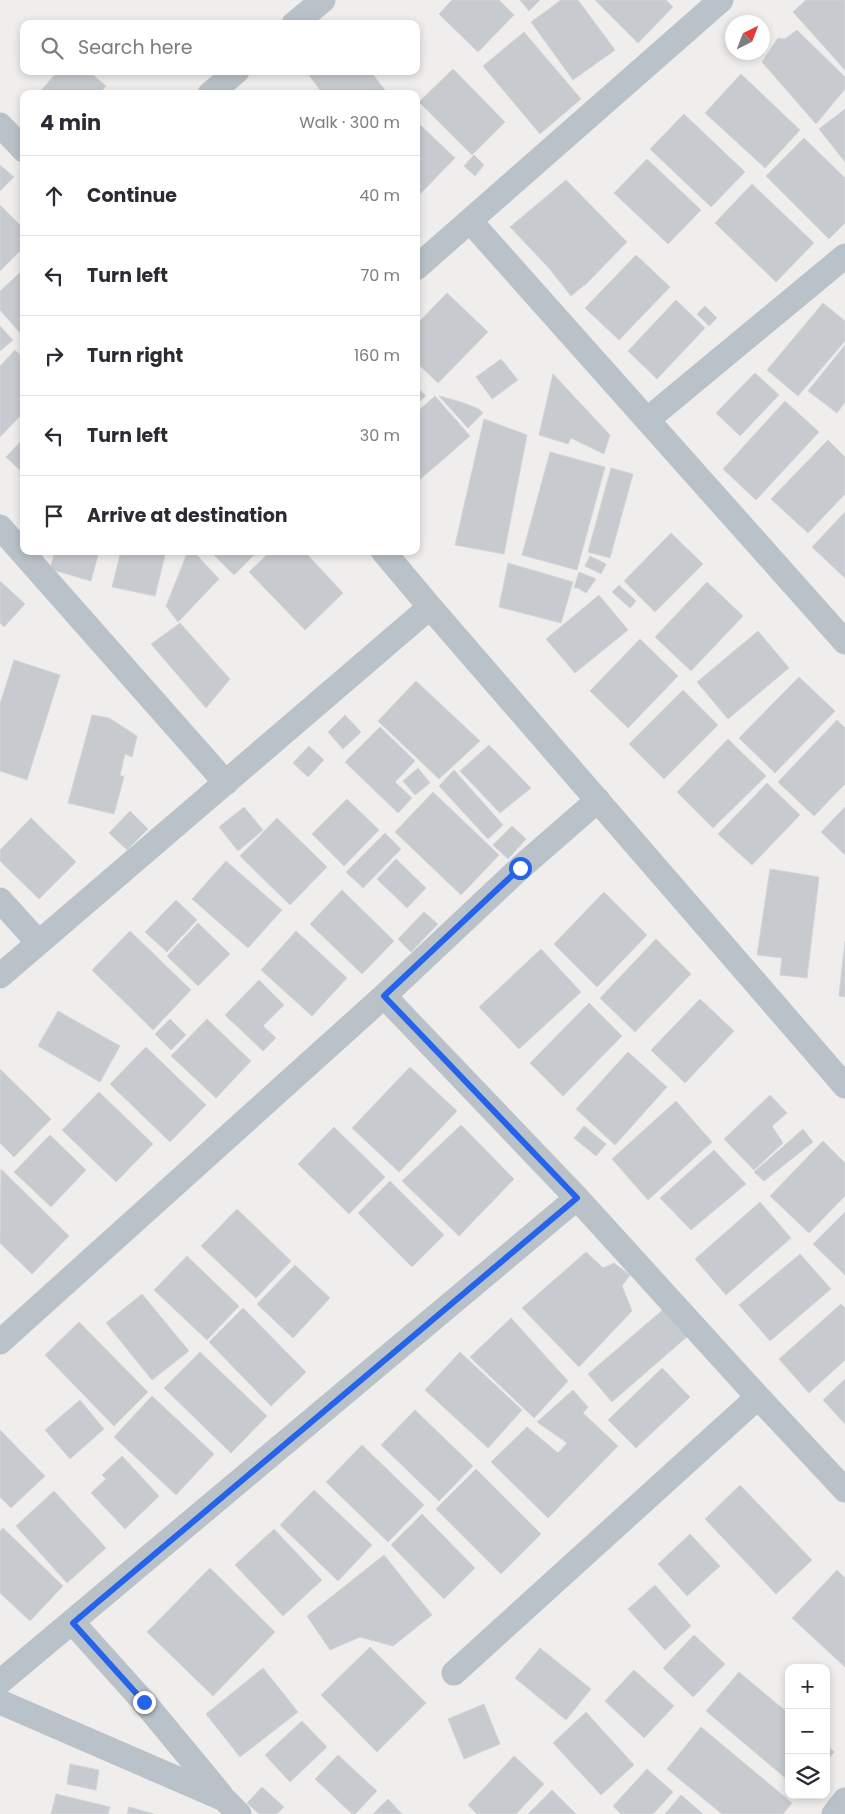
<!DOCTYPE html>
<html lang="en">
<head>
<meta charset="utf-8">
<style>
  body { margin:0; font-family:Poppins,sans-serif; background:#f2f2f3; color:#2b2b33 }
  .controls { position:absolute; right:15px; bottom:15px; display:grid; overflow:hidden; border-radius:10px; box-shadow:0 2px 8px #0003 }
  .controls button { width:45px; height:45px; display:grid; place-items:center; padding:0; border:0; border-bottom:1px solid #e1e1e2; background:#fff; color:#2b2b33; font:25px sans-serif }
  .compass { position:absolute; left:725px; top:15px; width:45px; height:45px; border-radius:50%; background:#fff; box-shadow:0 2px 8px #0003; rotate:42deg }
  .stop { position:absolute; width:15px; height:15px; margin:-11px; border:4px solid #2563eb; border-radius:50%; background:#fff }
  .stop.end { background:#2563eb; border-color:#fff; box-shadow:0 1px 5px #0008 }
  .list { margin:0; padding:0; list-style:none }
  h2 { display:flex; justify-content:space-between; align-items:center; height:65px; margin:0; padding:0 20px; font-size:21px }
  h2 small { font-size:16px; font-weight:400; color:#7c7c81 }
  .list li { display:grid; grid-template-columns:32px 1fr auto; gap:15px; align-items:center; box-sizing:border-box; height:80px; padding:0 20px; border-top:1px solid #e1e1e2 }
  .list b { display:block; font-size:19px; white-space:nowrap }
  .list em { font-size:16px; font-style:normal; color:#7c7c81 }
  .icon { flex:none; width:28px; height:28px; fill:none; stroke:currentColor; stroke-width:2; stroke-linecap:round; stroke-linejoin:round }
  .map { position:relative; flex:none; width:845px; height:1814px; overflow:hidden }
  .search { position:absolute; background:#fff; box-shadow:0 2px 8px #0003; left:20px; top:20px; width:400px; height:55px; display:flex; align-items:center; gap:12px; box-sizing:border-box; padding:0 18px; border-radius:10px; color:#7c7c81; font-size:19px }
  .panel { position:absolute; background:#fff; box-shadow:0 2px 8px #0003; left:20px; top:90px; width:400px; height:465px; border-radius:10px }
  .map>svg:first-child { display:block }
  .building { fill:#c7cbd0; stroke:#d2d4d8 }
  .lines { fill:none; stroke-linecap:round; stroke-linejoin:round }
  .street { stroke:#bac2c9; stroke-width:25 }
  .route { stroke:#2563eb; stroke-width:6 }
</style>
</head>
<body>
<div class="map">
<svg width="845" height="1814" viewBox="0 0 845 1814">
  <rect width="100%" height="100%" fill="#f0eded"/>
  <path class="building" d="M452,0H499L514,15L478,52L439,14Z
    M520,0H540L529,11Z
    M561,0H578L615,50L573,80L531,22Z
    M595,0H666L673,7L638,43Z
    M806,0H845V70L793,12Z
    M797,30L845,77V89L816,124L762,62L778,38L785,39Z
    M524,32L581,99L540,134L483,66Z
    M453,69L505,122L472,155L419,102Z
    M58,71H88L106,86L99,94H38Z
    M306,71H370L388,94H323Z
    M741,74L800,130L765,168L705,113Z
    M845,109V162L819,129Z
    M684,114L745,172L711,207L650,149Z
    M416,121L455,158L419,195L416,192Z
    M804,138L845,178V223L829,239L766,176Z
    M474,155L484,165L475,176L464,166Z
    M647,159L701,210L668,244L614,193Z
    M0,165L14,177L0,191Z
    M566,180L627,242L587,283L571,296L548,267L510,227Z
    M752,184L814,243L776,282L715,223Z
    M0,205L24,229V247L0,271Z
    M636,255L670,287L619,340L585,308Z
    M24,269V334L22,335L0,310V291Z
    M447,293L488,332L438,383L416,362V325Z
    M676,300L705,328L657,379L628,351Z
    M823,303L845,321V341L798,396L767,370Z
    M705,306L717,318L709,326L697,314Z
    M0,326L13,340L0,351Z
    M845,345V402L837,413L808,391Z
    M15,350L24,359V412L0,437V366Z
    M501,359L518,380L492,399L476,377Z
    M755,373L779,395L740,436L716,413Z
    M553,374L610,435L604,454L571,438L568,444L539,435Z
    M416,386L426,396L416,404Z
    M435,396L470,436L416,483V413Z
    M439,396L461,402L479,409L483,413L468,428Z
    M785,401L819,432L756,500L723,469Z
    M484,419L527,435L504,554L455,545Z
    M24,438V474L6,457Z
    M828,440L845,457V494L808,533L771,499Z
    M550,452L605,467L577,570L522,555Z
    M611,468L633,474L610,558L588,552Z
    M845,512V578L812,547Z
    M671,533L703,564L655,612L624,581Z
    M55,551H99L91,581L50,569Z
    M121,551H166L155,596L112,587Z
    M188,551H193L219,579L178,622L166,606Z
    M210,551H258L234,575Z
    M271,551H304L343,593L305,630L249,572Z
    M590,556L606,564L601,574L585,566Z
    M508,563L573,582L561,623L499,607Z
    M579,572L596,579L586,593L578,588H574Z
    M0,581L25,604L4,627L0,623Z
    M707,582L743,616L691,671L655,637Z
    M619,585L636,601L630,608L612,592Z
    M599,595L628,630L575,673L546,639Z
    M180,623L230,679L206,708L151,644Z
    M758,631L789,668L728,719L697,682Z
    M640,639L678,676L628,728L590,691Z
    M14,660L60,675L27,780L0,771V704Z
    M799,677L835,711L775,773L739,738Z
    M416,681L480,741L439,779L378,721Z
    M683,690L718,725L664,779L629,744Z
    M92,715L109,718L137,736L132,757L125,754L120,775L124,777L114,814L68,803Z
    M345,715L361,732L343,749L328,732Z
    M837,720L845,728V784L814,816L778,782Z
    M380,727L415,761L395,782L412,798L398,813L345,762Z
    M728,739L766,776L713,828L677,792Z
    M489,745L531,788L500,813L460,771Z
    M309,746L324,760L308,777L293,763Z
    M418,768L430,783L415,795L403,781Z
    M454,770L503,825L488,839L439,786Z
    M767,783L800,815L752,865L718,834Z
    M433,792L499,855L461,895L395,832Z
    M347,799L379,830L344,866L312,834Z
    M244,807L263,830L238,851L219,827Z
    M845,807V855L821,832Z
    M130,811L148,829L127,850L109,833Z
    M31,818L76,862L39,899L0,861V850Z
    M277,818L327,867L290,905L240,856Z
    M512,826L526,839L508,859L493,845Z
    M385,833L401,849L363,888L346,872Z
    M396,859L426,888L407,908L377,879Z
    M226,861L282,910L248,948L192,899Z
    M770,869L819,877L807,978L780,975L782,958L757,955Z
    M342,890L394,941L362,974L310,924Z
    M604,892L647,935L597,987L554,944Z
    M176,900L197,920L167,952L145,932Z
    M424,912L438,924L411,952L398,939Z
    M198,923L230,954L198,986L167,956Z
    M130,931L191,990L153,1030L92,970Z
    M296,931L347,978L312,1016L261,970Z
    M656,939L691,974L635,1032L600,998Z
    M845,941V997L839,996Z
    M541,949L581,992L519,1049L479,1007Z
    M259,980L284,1005L263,1026L276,1038L263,1051L225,1015Z
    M700,999L734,1031L685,1083L651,1050Z
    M589,1003L622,1036L563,1096L530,1063Z
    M58,1011L120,1046L100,1082L38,1046Z
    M170,1019L186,1035L171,1050L155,1034Z
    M207,1019L251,1061L216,1098L171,1056Z
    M146,1047L206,1105L170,1142L110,1084Z
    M628,1052L667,1087L615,1145L576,1109Z
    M410,1067L457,1111L399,1172L352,1128Z
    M0,1069L51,1119L14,1157L0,1143Z
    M99,1092L153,1144L116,1182L62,1130Z
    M770,1095L787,1113L772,1126L783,1143L754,1170L724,1139Z
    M676,1101L712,1142L648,1200L612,1159Z
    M461,1125L514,1179L459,1236L402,1181Z
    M584,1126L606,1144L596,1156L574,1138Z
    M334,1127L385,1177L349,1214L298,1164Z
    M803,1129L813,1142L764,1181L754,1172Z
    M50,1135L86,1170L51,1207L14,1172Z
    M823,1141L845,1163V1196L809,1233L770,1196Z
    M714,1150L746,1184L691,1230L660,1198Z
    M1,1169L69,1236L32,1274L0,1243Z
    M390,1181L444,1235L412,1267L358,1213Z
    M760,1202L791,1238L726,1295L695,1259Z
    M237,1209L291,1261L256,1298L201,1246Z
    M845,1212V1275L813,1244Z
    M586,1252L603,1268L614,1263L630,1275L622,1286L632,1311L579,1367L522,1308Z
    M800,1254L831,1289L770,1341L739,1305Z
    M187,1256L239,1306L207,1340L154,1290Z
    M295,1265L330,1298L293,1338L257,1304Z
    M142,1294L189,1351L152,1380L106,1323Z
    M841,1304L845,1308V1360L809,1393L779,1359Z
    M243,1308L306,1372L271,1406L209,1342Z
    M665,1308L689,1335L612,1402L588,1374Z
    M511,1318L568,1381L534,1418L470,1357Z
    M79,1322L148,1392L114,1426L45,1355Z
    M200,1352L267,1416L231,1453L164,1388Z
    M460,1352L522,1410L488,1448L425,1390Z
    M662,1368L690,1397L636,1448L608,1420Z
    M845,1379V1424L823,1400Z
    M573,1390L588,1407L583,1413L618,1446L548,1518L491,1462L527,1427L558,1453L567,1443L537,1422Z
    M152,1396L214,1454L176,1495L114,1437Z
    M80,1400L104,1429L70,1459L45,1430Z
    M415,1410L473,1466L439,1501L381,1445Z
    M0,1430L45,1476L11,1508L0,1497Z
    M362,1445L424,1505L388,1542L326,1482Z
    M122,1456L159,1496L125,1529L91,1493L106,1479L102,1475Z
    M476,1469L541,1534L501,1574L436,1509Z
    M740,1485L812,1560L776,1594L705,1519Z
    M314,1490L372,1545L338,1581L280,1525Z
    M54,1491L106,1548L67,1583L16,1526Z
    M422,1514L475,1568L444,1599L391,1545Z
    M3,1528L63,1586L30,1621L0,1593V1531Z
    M274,1529L322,1580L283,1616L235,1565Z
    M690,1534L720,1566L687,1596L658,1564Z
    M384,1555L432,1615L393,1646L360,1637L330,1650L307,1616Z
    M210,1568L275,1632L213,1696L147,1632Z
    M837,1570L845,1578V1667L792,1618Z
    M655,1585L691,1626L665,1650L628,1609Z
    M694,1635L725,1664L693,1697L663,1668Z
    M370,1647L426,1703L377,1752L321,1695Z
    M540,1648L591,1689L566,1720L515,1678Z
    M263,1668L298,1712L240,1757L206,1714Z
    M634,1670L674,1706L644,1738L605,1701Z
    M739,1672L789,1714V1781L706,1711Z
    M484,1704L500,1744L464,1759L448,1719Z
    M586,1712L634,1765L601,1795L553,1743Z
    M302,1721L327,1747L290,1782L265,1755Z
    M701,1727L792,1803L783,1814H722L667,1769Z
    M826,1745L834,1752L826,1762Z
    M338,1755L377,1791L355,1814H352L315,1779Z
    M514,1756L544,1784L516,1814H477L468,1805Z
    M70,1764L99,1770L96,1790L67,1784Z
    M647,1769L673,1792L653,1814H621L613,1806Z
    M262,1787L284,1807L277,1814H259L247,1803Z
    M552,1790L576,1814H528Z
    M56,1794L110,1807L108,1814H51Z
    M681,1795L703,1814H665Z
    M388,1799L402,1814H373Z
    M129,1807L154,1814H127Z"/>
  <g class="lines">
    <path class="street" d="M294,24L323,0
      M210,94L237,71
      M0,125L24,150
      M470,221L845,642
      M416,268L721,0
      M647,420L845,256
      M0,527L226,783
      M383,551L430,607
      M0,900L38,942
      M0,976L430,607L845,1086
      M384,996L577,1198L758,1397L845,1490
      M0,1342L384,996L520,868L598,800
      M73,1623L144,1702L221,1795
      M454,1673L758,1397
      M0,1682L577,1198
      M0,1702L224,1799L239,1814
      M834,1814L845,1800"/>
  </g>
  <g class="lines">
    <path class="route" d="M144,1702L73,1623L577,1198L384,996L520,868"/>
  </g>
</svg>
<div class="controls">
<button>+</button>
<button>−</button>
<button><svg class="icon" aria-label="layers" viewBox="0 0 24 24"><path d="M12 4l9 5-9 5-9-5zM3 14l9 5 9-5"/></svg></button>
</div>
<svg class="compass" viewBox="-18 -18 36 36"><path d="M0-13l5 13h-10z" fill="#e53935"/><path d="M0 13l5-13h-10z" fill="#7c7c81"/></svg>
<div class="stop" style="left:520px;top:868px"></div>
<div class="stop end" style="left:144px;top:1702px"></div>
<div class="search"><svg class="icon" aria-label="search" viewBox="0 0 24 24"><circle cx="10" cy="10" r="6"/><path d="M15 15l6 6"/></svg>Search here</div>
<section class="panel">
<h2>4 min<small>Walk · 300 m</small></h2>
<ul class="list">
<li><svg class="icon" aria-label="ahead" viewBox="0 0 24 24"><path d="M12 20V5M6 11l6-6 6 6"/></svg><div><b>Continue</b></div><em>40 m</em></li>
<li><svg class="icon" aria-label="left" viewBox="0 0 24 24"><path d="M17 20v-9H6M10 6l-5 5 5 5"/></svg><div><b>Turn left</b></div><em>70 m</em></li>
<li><svg class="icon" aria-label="right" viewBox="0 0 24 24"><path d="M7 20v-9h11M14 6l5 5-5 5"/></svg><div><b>Turn right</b></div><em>160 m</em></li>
<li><svg class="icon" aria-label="left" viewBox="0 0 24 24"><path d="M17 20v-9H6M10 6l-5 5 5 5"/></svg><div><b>Turn left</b></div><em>30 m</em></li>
<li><svg class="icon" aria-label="arrive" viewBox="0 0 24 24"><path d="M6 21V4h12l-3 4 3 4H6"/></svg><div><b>Arrive at destination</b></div></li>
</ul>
</section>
</div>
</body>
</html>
